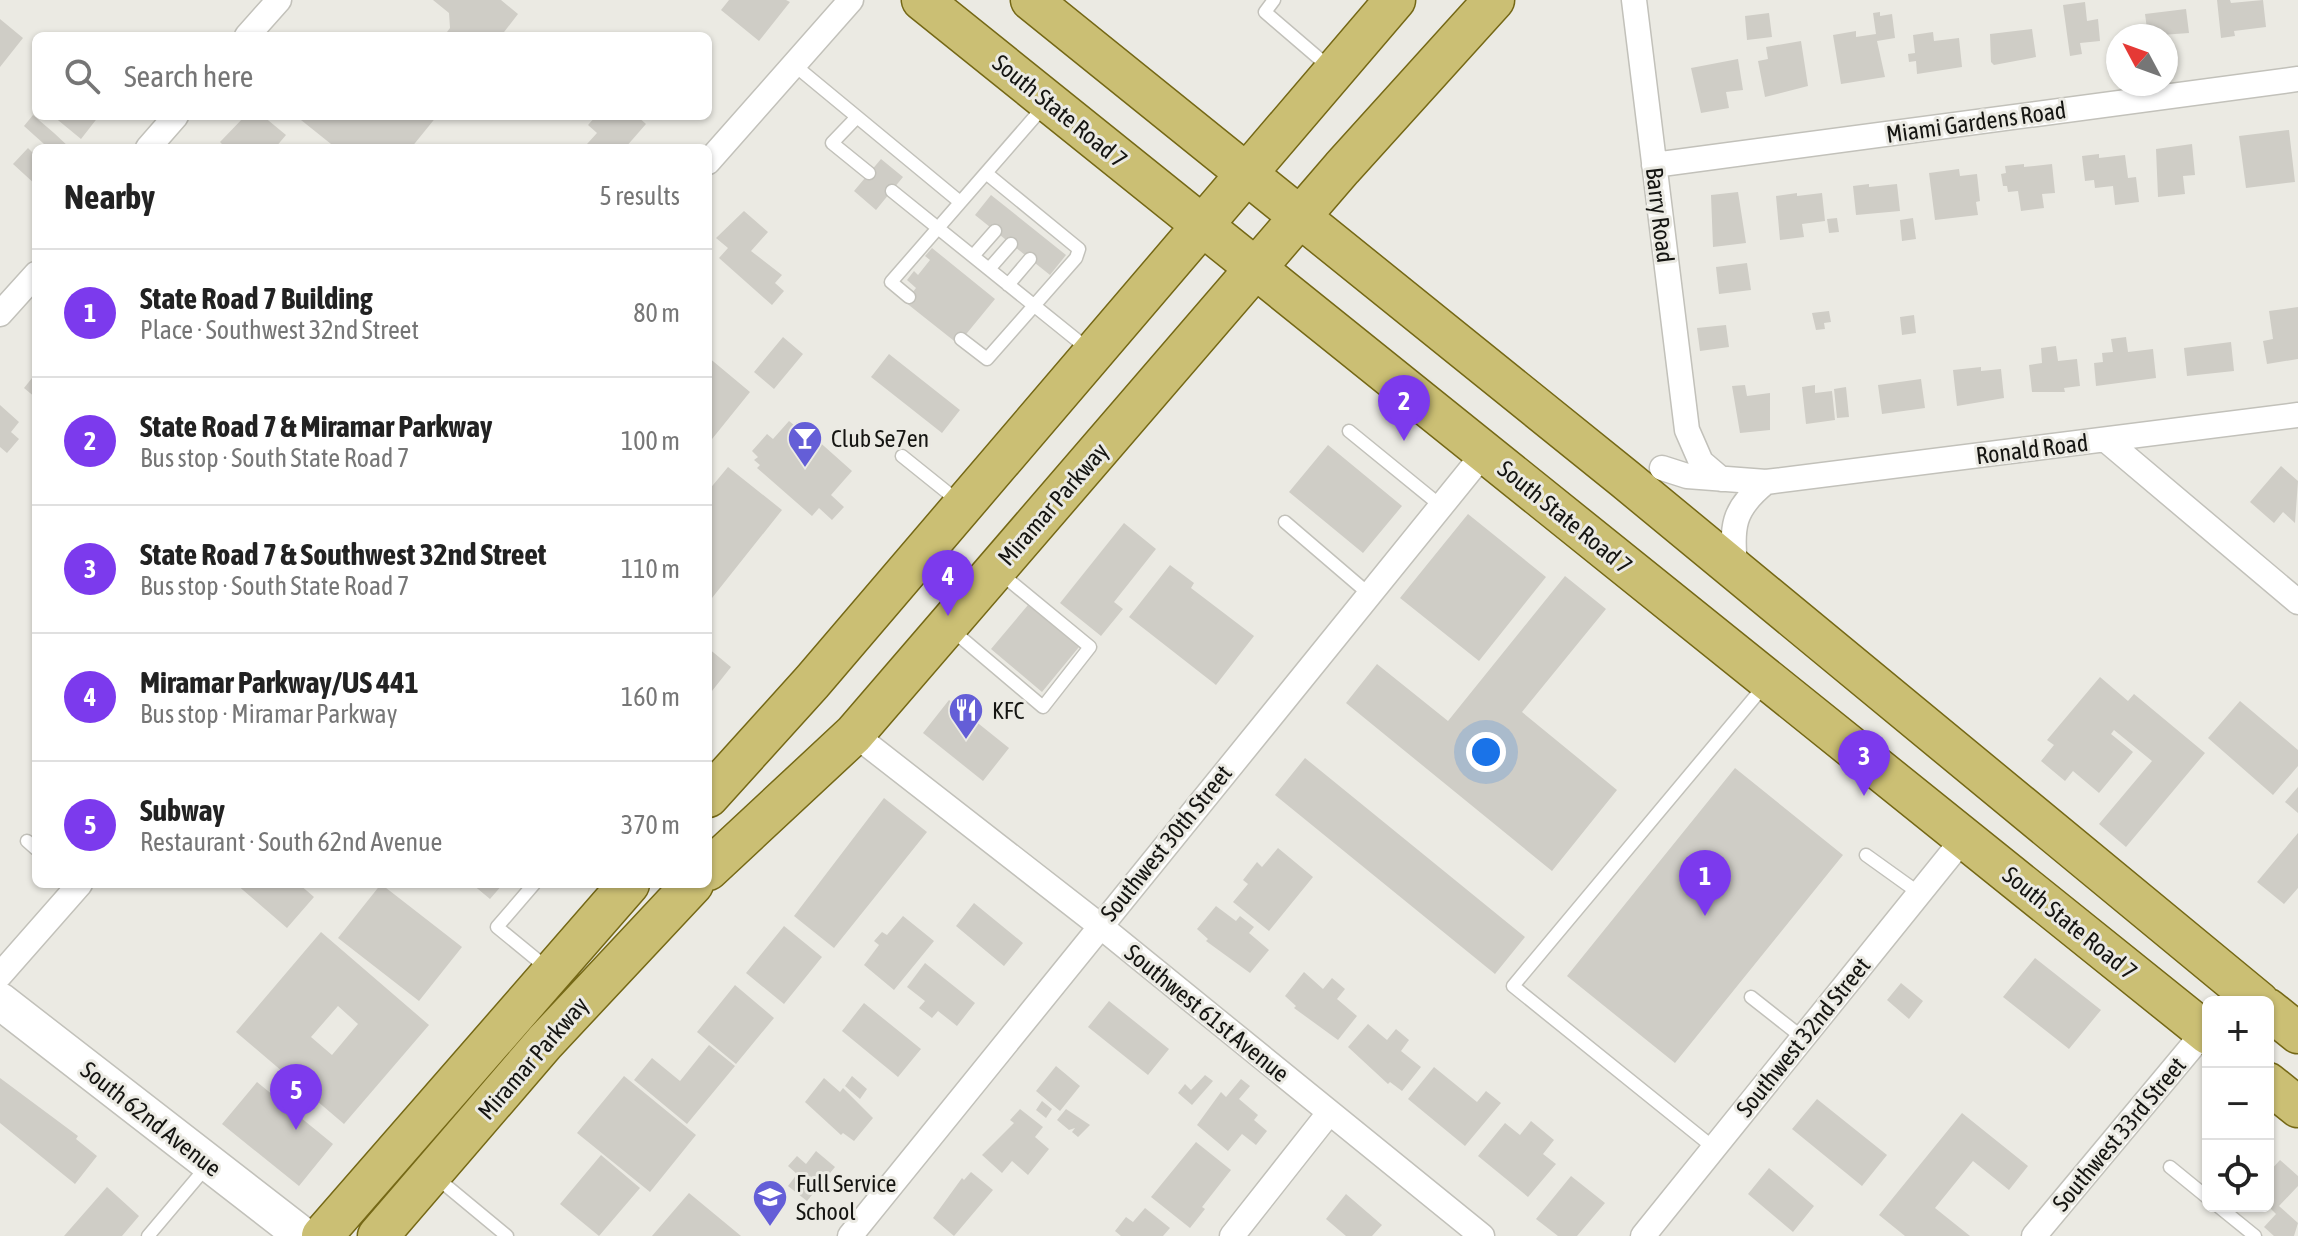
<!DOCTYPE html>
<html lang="en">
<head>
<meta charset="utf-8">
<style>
  body { margin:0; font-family:"Asap Condensed",sans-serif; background:#f6f6f6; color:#222 }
  .controls { position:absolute; right:24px; bottom:24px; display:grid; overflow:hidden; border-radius:12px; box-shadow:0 2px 6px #0004 }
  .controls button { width:72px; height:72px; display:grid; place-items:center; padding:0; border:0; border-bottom:2px solid #e0e0e0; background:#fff; color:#222; font:40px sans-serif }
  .compass { position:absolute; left:2106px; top:24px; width:72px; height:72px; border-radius:50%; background:#fff; box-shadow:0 2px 6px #0004; rotate:311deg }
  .you { position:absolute; left:1486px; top:752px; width:28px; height:28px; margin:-20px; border:6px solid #fff; border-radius:50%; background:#1a73e8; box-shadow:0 0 0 12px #1a73e833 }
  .badge { display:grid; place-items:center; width:52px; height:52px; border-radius:50%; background:#7c3aed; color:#fff; font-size:26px; font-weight:700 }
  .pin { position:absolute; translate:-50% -66px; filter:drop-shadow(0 2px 4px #0008) }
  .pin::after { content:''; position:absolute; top:42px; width:28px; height:24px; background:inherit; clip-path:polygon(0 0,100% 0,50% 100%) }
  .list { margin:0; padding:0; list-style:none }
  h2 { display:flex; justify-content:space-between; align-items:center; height:104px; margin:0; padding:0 32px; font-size:34px }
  h2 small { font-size:26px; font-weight:400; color:#767676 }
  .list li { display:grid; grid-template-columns:52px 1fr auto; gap:24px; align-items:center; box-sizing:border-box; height:128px; padding:0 32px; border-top:2px solid #e0e0e0 }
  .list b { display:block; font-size:30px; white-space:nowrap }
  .list p { margin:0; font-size:26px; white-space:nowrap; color:#767676 }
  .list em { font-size:26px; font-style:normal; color:#767676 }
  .icon { flex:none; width:44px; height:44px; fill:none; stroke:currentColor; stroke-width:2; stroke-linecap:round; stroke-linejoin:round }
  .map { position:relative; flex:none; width:2298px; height:1236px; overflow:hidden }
  .search { position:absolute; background:#fff; box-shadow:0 2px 6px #0004; left:32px; top:32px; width:680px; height:88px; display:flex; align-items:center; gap:20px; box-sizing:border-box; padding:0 28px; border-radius:12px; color:#767676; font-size:30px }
  .panel { position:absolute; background:#fff; box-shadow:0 2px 6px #0004; left:32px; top:144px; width:680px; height:744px; border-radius:12px }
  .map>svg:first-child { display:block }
  .building { fill:#cfcdc6; fill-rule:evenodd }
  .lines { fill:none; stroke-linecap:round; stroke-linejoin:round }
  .lane-casing { stroke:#c2c1ba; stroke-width:15 }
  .street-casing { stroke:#c2c1ba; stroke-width:27 }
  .secondary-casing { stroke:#c2c1ba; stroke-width:39 }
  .primary-casing { stroke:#756816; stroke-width:43 }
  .lane { stroke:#fff; stroke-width:12 }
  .street { stroke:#fff; stroke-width:24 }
  .secondary { stroke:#fff; stroke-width:36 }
  .primary { stroke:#cbbf74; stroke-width:40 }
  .labels { text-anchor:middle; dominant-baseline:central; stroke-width:6; stroke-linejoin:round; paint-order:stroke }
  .street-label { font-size:24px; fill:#151512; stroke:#ebeae3 }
  .poi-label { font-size:24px; fill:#151512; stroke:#ebeae3; text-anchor:start }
</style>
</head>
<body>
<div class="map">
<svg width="2298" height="1236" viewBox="0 0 2298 1236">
  <rect width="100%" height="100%" fill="#ebeae3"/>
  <path class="building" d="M433,0H501L518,14L501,36H444L450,28L449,13Z
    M729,0H786L790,2L759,41L721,10Z
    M2217,0H2230L2231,3L2263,0L2266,27L2234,31L2235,36L2221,38Z
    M2085,2L2087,21L2098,19L2100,41L2080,43L2082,54L2070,56L2063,5Z
    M2186,9L2189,33L2148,36L2145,14Z
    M1880,12V16L1892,14L1895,38L1877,41L1885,77L1841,84L1833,35L1856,31V37L1876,34L1873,13Z
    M1769,13L1772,37L1747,40L1745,16Z
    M0,19L23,38L0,67Z
    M2032,29L2036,57L1994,65L1991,62L1990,34Z
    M1933,32L1934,41L1959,38L1962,67L1917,74L1916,61L1909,62L1908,54L1915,53L1913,35Z
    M1801,41L1808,86L1765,97L1758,61L1768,59L1766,47Z
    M1738,59L1743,90L1726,92L1729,108L1701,113L1691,68Z
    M33,115L54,133L70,148H41L44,144L24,126Z
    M53,116H99L81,139Z
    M245,116H263L286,135L275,148H226L220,142Z
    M296,116H437L411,148H336Z
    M596,116H637L646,124L625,148H591L587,144L597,133L588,125Z
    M2289,130L2295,182L2246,188L2239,136Z
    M2192,144L2195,175L2183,176L2185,194L2158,197L2156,149Z
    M28,148L36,156V185L13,164Z
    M2099,154V158L2125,155L2128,178L2136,177L2139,202L2115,205L2113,186L2095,188L2094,180L2085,181L2082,156Z
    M881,159L903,177L876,210L854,191Z
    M2024,164V167L2052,164L2055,193L2042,194L2044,208L2021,211L2018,191L2008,192L2007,186H2003L2001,174L2006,173L2005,166Z
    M1959,169L1960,176L1977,174L1980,201L1976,202L1978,215L1935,220L1929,173Z
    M1869,184V187L1897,184L1900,211L1856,215L1853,186Z
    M1738,192L1746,243L1713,247L1711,195Z
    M1797,193V196L1822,193L1825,221L1802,224L1804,237L1780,240L1776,196Z
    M991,195L1066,255L1050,275L975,215Z
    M744,211L768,232L751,251L782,275L775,283L784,291L772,305L719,258L728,248L716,238Z
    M1837,218L1839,232L1829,233L1827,219Z
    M1913,218L1916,239L1902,241L1900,220Z
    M932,248L995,299L958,344L905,302L916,288L907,280L914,271L918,275L930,260L925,256Z
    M1747,263L1751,290L1719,294L1716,267Z
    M2298,307V359L2267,364L2263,341L2273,339L2269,311Z
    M1829,311L1831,322L1824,323L1825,329L1816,330L1812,313Z
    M1914,315L1916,333L1902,335L1900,317Z
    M1726,325L1729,347L1700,351L1697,328Z
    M783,337L803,354L774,389L754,372Z
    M2126,337L2128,352L2153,349L2156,378L2096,386L2094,363L2103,362L2102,353L2113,352L2111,339Z
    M2231,342L2234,371L2187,376L2184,348Z
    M2056,346L2058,361L2077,359L2080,386L2064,388L2065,392H2032L2029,365L2042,363L2041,348Z
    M889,354L960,410L942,433L871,377Z
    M708,357L750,392L708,444Z
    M1981,367V371L2001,369L2004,398L1957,406L1953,370Z
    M36,373V398L24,388Z
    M1921,379L1925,408L1882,414L1878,385Z
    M1745,385L1747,396L1770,393V430L1740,433L1732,386Z
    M1815,385V393L1832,391L1835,420L1806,424L1802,387Z
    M1846,387L1849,417L1837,418L1834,389Z
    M0,405L19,422L11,432L19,439L7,453L0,447Z
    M789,421L794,425L797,422L852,471L831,495L844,507L832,520L819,508L812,516L757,468L760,465L754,460L758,457L752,451L767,434L773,439Z
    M1328,445L1402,506L1363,553L1289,492Z
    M2281,466L2298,481L2295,523L2283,512L2274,523L2250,502Z
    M728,467L782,510L708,603V491Z
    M1468,514L1546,577L1479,661L1400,598Z
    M1124,523L1156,549L1114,602L1123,609L1101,636L1060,603Z
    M1170,565L1194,583L1191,588L1254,636L1216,685L1129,617Z
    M1565,576L1606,609L1522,712L1617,790L1552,871L1346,703L1377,664L1448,721Z
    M1028,605L1079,647L1042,692L991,649Z
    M708,648L731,667L708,696Z
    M2100,677L2128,701L2134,694L2205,753L2126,847L2099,824L2152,761L2114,730L2111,734L2133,752L2099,793L2073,771L2065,781L2041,761L2054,745L2047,740Z
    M949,700L1009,748L983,781L923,733Z
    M2240,701L2298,750V766L2273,795L2208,738Z
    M1305,758L1525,937L1495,974L1275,795Z
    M1735,768L1843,855L1675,1063L1567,976Z
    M2298,787V813L2285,802Z
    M884,798L927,832L834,948L794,916Z
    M2298,833V888L2284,904L2257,882Z
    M1278,848L1313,877L1269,931L1233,902L1248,884L1243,880L1257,862L1262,867Z
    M236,884H299L314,897L287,928Z
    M381,884L462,947L419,1001L338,938Z
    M472,884H503L490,899Z
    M974,903L1023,943L1004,966L956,926Z
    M1216,906L1236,921L1240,916L1254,927L1249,933L1269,950L1250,973L1206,941L1208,939L1197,929Z
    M903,916L934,941L894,990L864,965L879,945L874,941L882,932L887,935Z
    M784,926L822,957L784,1004L746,973Z
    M321,932L429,1025L344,1124L236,1032ZM338,1006L358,1024L332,1055L311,1037Z
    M2035,958L2101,1010L2069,1049L2003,997Z
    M925,963L975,1003L957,1026L938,1011L932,1018L919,1008L925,1001L907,987Z
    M1304,972L1323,989L1332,978L1345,989L1337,999L1357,1016L1338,1040L1294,1008L1296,1006L1285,996Z
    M1901,983L1923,1001L1909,1019L1887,1000Z
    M735,985L774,1018L736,1064L697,1032Z
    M1109,1001L1169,1049L1148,1075L1088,1027Z
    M864,1003L921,1049L898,1077L842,1031Z
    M1368,1024L1387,1040L1396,1029L1409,1040L1401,1051L1421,1067L1402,1091L1390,1082L1388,1084L1348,1047Z
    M709,1045L735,1066L687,1124L634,1080L652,1058L680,1081Z
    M1056,1066L1080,1086L1060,1111L1036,1091Z
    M1434,1067L1477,1102L1486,1091L1501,1103L1465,1146L1408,1099Z
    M1205,1075L1213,1081L1192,1105L1178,1093L1185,1084L1191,1090Z
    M624,1076L696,1135L650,1192L577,1133Z
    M852,1076L867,1089L860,1099L845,1086Z
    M0,1078L78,1136L76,1139L97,1156L75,1184L0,1123Z
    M824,1078L840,1092L843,1088L873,1118L854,1141L843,1133L841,1135L805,1102Z
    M1241,1079L1250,1086L1239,1099L1258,1115L1254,1120L1267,1131L1256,1145L1242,1134L1228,1151L1197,1125L1221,1092L1226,1097Z
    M257,1082L333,1144L299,1186L222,1124Z
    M1817,1099L1887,1155L1862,1186L1792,1129Z
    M1042,1101L1052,1109L1046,1118L1036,1110Z
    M1020,1109L1043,1127L1035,1137L1049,1149L1028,1175L1012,1161L1002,1173L982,1155L1014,1123L1010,1120Z
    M1066,1109L1090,1125L1078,1137L1072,1132L1075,1128L1069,1130L1057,1120Z
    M1962,1113L2028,1166L2009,1190L1973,1161L1935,1208L1970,1236H1905L1879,1215Z
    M1531,1121L1554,1140L1543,1154L1556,1164L1528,1197L1478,1156L1505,1123L1520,1135Z
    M1196,1142L1231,1170L1202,1207L1205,1209L1190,1228L1151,1197Z
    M816,1151L835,1167L807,1201L788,1186L797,1174L788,1166L797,1156L806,1164Z
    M601,1155L640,1188L599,1236L560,1204Z
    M2280,1160L2298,1176V1186L2279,1206L2298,1223L2294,1236H2274L2264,1227L2276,1214L2268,1206V1173Z
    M1769,1168L1814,1206L1793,1232L1748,1194Z
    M971,1172L993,1190L954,1236L933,1218L962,1178L964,1180Z
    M1571,1176L1605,1203L1577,1236H1558L1536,1219Z
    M107,1187L139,1216L122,1236H64Z
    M689,1193L741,1236H652Z
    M1346,1194L1382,1225L1372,1236H1346L1326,1219Z
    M1145,1208L1170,1228L1163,1236H1121L1115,1231L1126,1217L1133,1222Z"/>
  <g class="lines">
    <g class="lane-casing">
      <path id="lane" d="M1274,0L1265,12L1329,67
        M793,64L960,202
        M857,117L832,143L869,173
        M892,191L1088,349
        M973,256L995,231
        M989,269L1011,244
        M1008,285L1030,259
        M909,297L891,282L1045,105
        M961,339L987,359L1076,258L1079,249L986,173
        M1349,431L1441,506
        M902,456L958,501
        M1285,522L1369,594
        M952,630L1043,707L1090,647L999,572
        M27,841L36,849
        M1866,855L1919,893
        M534,884L497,927L547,968
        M1751,997L1803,1038
        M1714,1148L1513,986L1764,686
        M2170,1167L2208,1198
        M437,1178L507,1236
        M2218,1206L2255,1236
        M148,1236L208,1165"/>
    </g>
    <g class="street-casing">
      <path id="street" d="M1634,0L1687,430L1701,462L1721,479
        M247,36L279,0
        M148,148L176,116
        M708,162L851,0
        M1654,165L2298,79
        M0,314L36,274
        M2106,440L2298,602
        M1662,468L1687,476L1766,482L2298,415
        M1735,569C1732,527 1731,510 1766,482
        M854,734L1099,925L1482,1236
        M0,975L80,884
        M850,1236L1485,452
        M1232,1236L1329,1113
        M1643,1236L1964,838
        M2034,1236L2205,1031"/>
    </g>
    <g class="secondary-casing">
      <path id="secondary" d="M0,1001L303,1236"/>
    </g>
    <g class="primary-casing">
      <path id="primary" d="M922,0L2208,1034
        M1031,0L1625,479L2259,1002
        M708,797L812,682L1395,0
        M708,870L854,734L1342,168L1494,0
        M2268,1009L2298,1033
        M2268,1083L2298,1107
        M322,1236L629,884
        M378,1236L545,1042L693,884"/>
    </g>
    <use href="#lane" class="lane"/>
    <use href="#street" class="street"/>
    <use href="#secondary" class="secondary"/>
    <use href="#primary" class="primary"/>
  </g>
  <defs>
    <g id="bar-pin" transform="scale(1.8)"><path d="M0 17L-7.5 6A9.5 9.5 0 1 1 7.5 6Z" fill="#645ed7" stroke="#ebeae3"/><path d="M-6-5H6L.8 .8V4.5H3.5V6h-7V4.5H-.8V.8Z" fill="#fff"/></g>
    <g id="restaurant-pin" transform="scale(1.8)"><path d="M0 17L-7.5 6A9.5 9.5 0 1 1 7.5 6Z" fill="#645ed7" stroke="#ebeae3"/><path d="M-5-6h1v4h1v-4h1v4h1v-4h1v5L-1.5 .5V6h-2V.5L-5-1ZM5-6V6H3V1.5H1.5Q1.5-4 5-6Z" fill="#fff"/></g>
    <g id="school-pin" transform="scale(1.8)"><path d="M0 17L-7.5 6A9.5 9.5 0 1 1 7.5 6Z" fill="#645ed7" stroke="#ebeae3"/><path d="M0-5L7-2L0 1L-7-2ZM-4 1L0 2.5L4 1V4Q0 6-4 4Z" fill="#fff"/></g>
  </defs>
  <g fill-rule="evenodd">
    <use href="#bar-pin" x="805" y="438"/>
    <use href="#restaurant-pin" x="966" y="710"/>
    <use href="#school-pin" x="770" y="1197"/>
  </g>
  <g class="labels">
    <g class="street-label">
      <text transform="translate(1060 111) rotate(39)">South State Road 7</text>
      <text transform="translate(1976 122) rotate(-8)">Miami Gardens Road</text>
      <text transform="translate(1660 215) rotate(83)">Barry Road</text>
      <text transform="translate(2032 449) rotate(-7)">Ronald Road</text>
      <text transform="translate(1053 504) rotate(-49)">Miramar Parkway</text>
      <text transform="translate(1565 517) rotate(39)">South State Road 7</text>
      <text transform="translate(1166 843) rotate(-51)">Southwest 30th Street</text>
      <text transform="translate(2070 923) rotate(39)">South State Road 7</text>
      <text transform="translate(1207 1013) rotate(39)">Southwest 61st Avenue</text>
      <text transform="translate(1803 1037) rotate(-51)">Southwest 32nd Street</text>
      <text transform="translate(533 1058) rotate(-49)">Miramar Parkway</text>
      <text transform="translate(151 1119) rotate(38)">South 62nd Avenue</text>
      <text transform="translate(2119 1134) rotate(-50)">Southwest 33rd Street</text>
    </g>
    <g class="poi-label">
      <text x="831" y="438">Club Se7en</text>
      <text x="992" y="710">KFC</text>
      <text x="796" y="1183">Full Service<tspan x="796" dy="28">School</tspan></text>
    </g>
  </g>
</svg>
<div class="controls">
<button>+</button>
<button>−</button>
<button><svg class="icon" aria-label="locate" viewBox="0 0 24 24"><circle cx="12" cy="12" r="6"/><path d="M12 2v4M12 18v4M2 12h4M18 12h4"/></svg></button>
</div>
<svg class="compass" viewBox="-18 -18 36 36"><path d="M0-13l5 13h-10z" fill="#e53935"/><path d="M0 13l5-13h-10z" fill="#767676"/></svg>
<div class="you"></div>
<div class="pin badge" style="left:1705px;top:916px">1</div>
<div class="pin badge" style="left:1404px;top:441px">2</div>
<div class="pin badge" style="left:1864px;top:796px">3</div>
<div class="pin badge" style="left:948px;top:616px">4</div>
<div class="pin badge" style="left:296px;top:1130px">5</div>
<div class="search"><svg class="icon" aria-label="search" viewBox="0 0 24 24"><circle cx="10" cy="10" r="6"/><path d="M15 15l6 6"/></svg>Search here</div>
<section class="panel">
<h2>Nearby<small>5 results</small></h2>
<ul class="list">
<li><span class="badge">1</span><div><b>State Road 7 Building</b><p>Place · Southwest 32nd Street</p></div><em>80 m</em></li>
<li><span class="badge">2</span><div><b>State Road 7 &amp; Miramar Parkway</b><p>Bus stop · South State Road 7</p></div><em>100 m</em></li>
<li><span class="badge">3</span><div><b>State Road 7 &amp; Southwest 32nd Street</b><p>Bus stop · South State Road 7</p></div><em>110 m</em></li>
<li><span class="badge">4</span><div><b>Miramar Parkway/US 441</b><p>Bus stop · Miramar Parkway</p></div><em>160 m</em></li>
<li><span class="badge">5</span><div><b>Subway</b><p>Restaurant · South 62nd Avenue</p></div><em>370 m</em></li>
</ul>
</section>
</div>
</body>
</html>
